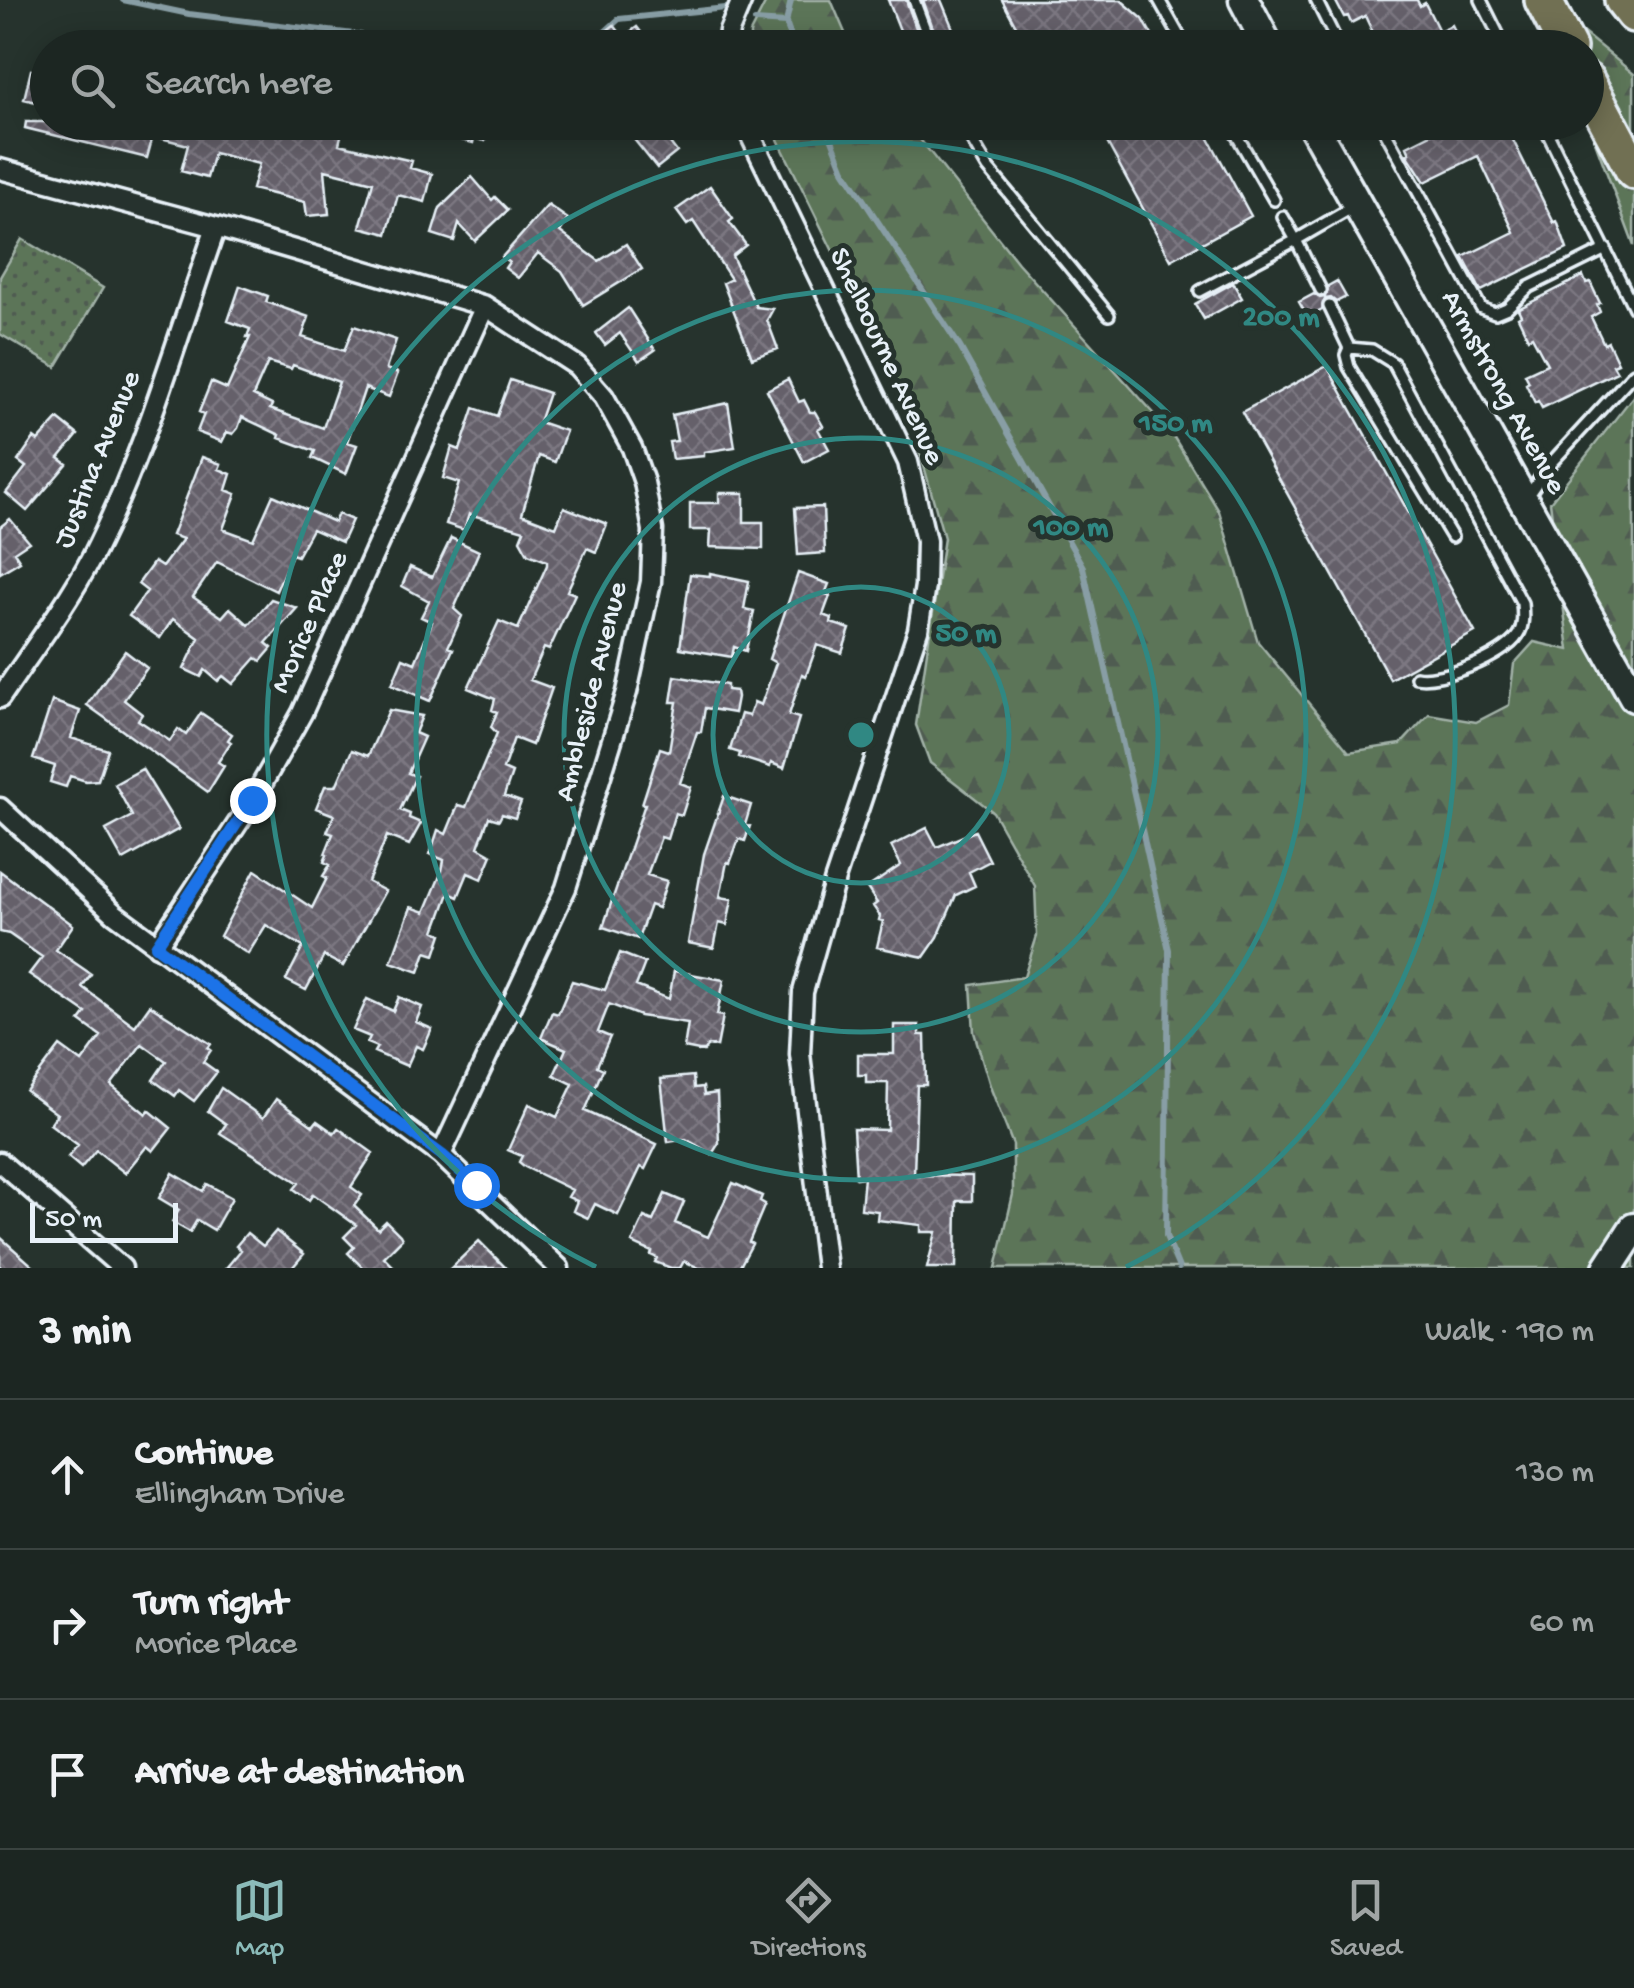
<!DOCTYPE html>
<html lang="en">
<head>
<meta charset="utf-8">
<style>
  body { margin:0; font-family:"Gochi Hand",sans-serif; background:#252e2a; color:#f1f3f6 }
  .scale { position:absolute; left:30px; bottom:25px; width:148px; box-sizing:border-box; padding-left:10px; border:5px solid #e8f1f8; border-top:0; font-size:28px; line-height:35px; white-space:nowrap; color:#e8f1f8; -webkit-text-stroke:8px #26332d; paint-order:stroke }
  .stop { position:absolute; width:30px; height:30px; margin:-22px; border:8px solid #1a73e8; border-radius:50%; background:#fff }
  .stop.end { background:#1a73e8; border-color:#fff; box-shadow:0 2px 10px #0008 }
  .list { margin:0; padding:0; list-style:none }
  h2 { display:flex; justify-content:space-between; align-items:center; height:130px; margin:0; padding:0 40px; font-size:42px }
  h2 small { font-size:32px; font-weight:400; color:#a0a5a5 }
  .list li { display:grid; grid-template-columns:65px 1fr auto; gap:30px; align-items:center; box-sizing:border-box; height:150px; padding:0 40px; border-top:2px solid #3a4340 }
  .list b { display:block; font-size:38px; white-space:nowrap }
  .list p { margin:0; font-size:32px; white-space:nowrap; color:#a0a5a5 }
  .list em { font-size:32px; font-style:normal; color:#a0a5a5 }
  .icon { flex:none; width:55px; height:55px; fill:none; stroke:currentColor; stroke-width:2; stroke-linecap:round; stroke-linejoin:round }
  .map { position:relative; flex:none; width:1634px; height:1268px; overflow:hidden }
  .search { position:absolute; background:#1c2622; box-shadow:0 5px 25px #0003; left:30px; right:30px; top:30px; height:110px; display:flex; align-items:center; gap:25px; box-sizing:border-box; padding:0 35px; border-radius:55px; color:#a0a5a5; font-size:38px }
  .sheet { height:580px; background:#1c2622 }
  nav { display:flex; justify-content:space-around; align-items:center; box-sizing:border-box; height:140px; border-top:2px solid #3a4340; background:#1c2622; font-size:28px; color:#a0a5a5 }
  nav a { display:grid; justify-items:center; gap:5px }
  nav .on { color:#8bbbb9 }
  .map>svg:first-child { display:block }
  .grass { fill:url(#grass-dots); stroke:#a2b2a8; stroke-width:2.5 }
  .forest { fill:url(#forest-firs); stroke:#a2b2a8; stroke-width:2.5 }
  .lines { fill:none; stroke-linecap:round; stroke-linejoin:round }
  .stream { stroke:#889ea5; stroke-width:6 }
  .building { fill:url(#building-cross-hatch); stroke:#e8f1f8; stroke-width:2.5; fill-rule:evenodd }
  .lane-casing { stroke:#e8f1f8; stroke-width:16 }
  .street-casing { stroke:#e8f1f8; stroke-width:25 }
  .secondary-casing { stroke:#e8f1f8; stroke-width:35 }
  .highway-casing { stroke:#e8f1f8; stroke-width:42 }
  .lane { stroke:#26332d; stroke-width:9 }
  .street { stroke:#26332d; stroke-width:18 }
  .secondary { stroke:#26332d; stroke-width:28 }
  .highway { stroke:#716f52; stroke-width:35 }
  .route { stroke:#1a73e8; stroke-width:12 }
  .ring { fill:none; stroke:#308883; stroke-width:5 }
  .labels { text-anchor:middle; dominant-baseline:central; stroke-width:10; stroke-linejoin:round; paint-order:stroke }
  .street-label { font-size:30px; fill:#e8f1f8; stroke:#26332d }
  .centre { fill:#308883; stroke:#26332d; stroke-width:5 }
  .ring-label { font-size:30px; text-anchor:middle; font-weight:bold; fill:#308883; stroke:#26332d; stroke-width:10; stroke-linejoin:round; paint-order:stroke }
</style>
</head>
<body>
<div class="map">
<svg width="1634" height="1268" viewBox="0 0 1634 1268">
  <defs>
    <pattern id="grass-dots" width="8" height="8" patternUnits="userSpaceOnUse" patternTransform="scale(2.5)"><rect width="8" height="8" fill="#5c7459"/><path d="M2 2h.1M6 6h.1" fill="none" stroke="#505c51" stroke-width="1.8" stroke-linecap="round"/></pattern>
    <pattern id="forest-firs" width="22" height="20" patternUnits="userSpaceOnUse" patternTransform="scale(2.5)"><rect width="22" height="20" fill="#5c7459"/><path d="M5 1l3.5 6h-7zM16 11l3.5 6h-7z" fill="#505c51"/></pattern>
    <pattern id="building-cross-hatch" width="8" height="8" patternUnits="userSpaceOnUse" patternTransform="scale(2.5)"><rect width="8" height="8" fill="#65606b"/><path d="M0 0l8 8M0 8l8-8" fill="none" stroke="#7b7781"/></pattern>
  </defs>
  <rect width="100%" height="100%" fill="#26332d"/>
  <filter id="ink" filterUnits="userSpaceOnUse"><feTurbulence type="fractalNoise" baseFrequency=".01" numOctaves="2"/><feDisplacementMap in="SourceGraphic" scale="20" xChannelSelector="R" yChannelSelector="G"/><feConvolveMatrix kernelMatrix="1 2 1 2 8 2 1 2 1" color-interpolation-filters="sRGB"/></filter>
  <g filter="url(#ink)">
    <path class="grass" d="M22,239L103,288L56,367L0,334V277Z"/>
    <path class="forest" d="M767,0H831L851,47H750V33Z
      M1543,0L1634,74V246L1587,120L1586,48L1559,47Z
      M770,123H907L1018,263L1170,431L1219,511L1258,642L1349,752L1401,744L1429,714L1476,722L1509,705L1514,664L1534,642L1569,650L1550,502L1634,395V1268H996L1013,1194V1145L991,1089L974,1032L971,985L1024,977L1037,936L1035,886L993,812L930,763L916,725L944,538L905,398Z"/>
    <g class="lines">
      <path class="stream" d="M123,0L189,14L461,47L498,48
        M791,0L786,23L795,48
        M755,21L786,23
        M587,48L619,19L726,8
        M825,122L844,170L960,347L1083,567L1169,950L1166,1236L1179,1268"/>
    </g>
    <path class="building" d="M888,0H906L923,48H907Z
      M923,0H941L961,48H940Z
      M1002,0H1121L1143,19L1159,48H1028Z
      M1335,0H1417L1420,6L1425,3L1439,31L1452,25L1463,48H1386L1383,42L1378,44L1365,16L1351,23L1348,16L1344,17Z
      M614,25L623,37L637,27L653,48H585Z
      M31,70L48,74V105L24,99Z
      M26,122H251L275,129L278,122L312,133L314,125L342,132L339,144L412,161L410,168L432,174L425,202L398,195L387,234L360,227L373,182L325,170L329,214L307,216L305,202L252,189L259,164L214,153L207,178L181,171L188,145L153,136L147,158L25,128Z
      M436,122H490L485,141L474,138L473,143L458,139L459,134L435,129Z
      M620,122H675L664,135L677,152L657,168Z
      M1096,122H1200L1251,216L1171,260Z
      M1455,122H1504L1554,223L1557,221L1567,249L1481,291L1463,257L1514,232L1478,156L1425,182L1407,154L1410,153L1407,146Z
      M472,177L492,200L495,197L508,210L475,241L459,224L454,241L432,234L440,208Z
      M710,186L733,219L729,222L746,245L732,256L756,307L773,309L767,320L778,349L752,358L723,283L731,279L693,221L687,225L676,210Z
      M548,205L568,219L560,232L599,261L626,244L642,269L583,305L562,271L538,253L518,278L505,268L509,262L502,257Z
      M1583,276L1586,283L1590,282L1600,303L1597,305L1600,312L1591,317L1604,344L1608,342L1618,363L1613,365L1617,372L1542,408L1538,401L1535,403L1526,384L1529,382L1525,374L1547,364L1532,336L1528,338L1518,317L1521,315L1518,309Z
      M1337,281L1346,297L1336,302L1331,298L1325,299L1322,310L1308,318L1299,302L1314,294L1320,298L1325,297L1328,286Z
      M1233,283L1242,298L1204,319L1195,304Z
      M240,286L268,296L266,302L309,317L302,337L344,351L354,326L396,340L386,369L398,373L389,397L365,388L347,442L357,445L346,474L312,458L315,451L279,438L280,435L242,417L238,428L233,434L227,432L222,442L197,432L204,414L199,412L211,382L227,389L250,337H247L250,329L228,321ZM268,362L291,369L293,365L339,382L323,428L270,409L272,405L253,396Z
      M628,308L655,350L639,361L620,333L605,345L596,333Z
      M1327,366L1475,632L1390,679L1242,412Z
      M788,379L799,402L804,400L810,412H815L823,426L818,429L829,449L804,462L767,390Z
      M510,380L549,393L539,422L566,431L555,462L539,456L522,514L556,527L564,507L607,524L596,552L587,548L567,591L575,594L549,650L544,648L530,680L552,688L532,745L514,738L503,769L512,773L504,796L521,802L515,818L502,814L499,820L489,817L478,847L492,855L482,879L468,873L458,897L449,893L435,931L442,934L435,955L426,952L419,972L391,962L411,907L425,912L442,871L444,860L430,854L438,830L446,834L458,805L466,807L497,733L491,727L497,712L492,710L495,699L468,688L499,621L518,629L547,565V561L528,554L520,540L524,530L469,514L464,530L446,524L459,483L443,478L452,447L460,450L474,408L497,416Z
      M728,403L735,447L704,452V456L672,459L669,442L677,441L672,415Z
      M58,419L78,435L59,458L67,464L27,511L6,493L26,467L18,461L34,438L38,441Z
      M202,457L221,464L219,469L231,474L226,490L236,494L223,529L253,540L273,495L334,522L338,514L352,520L342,542L312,529L297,556L292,554L276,591L217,562L193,597L222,617L230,608L249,625L271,599L297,608L266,643L272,648L261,661L256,658L233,684L223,676L218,681L205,670L201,677L184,669L199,638L173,619L160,638L129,616L147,591L138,584L154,562L162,567L183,539L172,535Z
      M719,493H744V522H763V549L710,547L711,530H690V503H719Z
      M823,507L825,553L798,555L795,508Z
      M10,519L29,542L14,552L20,561L0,573V527Z
      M451,538L479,551L454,609L462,616L448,647L453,649L430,701L392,684L403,658L415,663L432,622L421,617L429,601L402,586L410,567L432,577Z
      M710,573L749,581L744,609L754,611L746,651L734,647L732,657L680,648L690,574L710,576Z
      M798,573L829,584L825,594L830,596L823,615L832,618L831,623L850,629L842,653L817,645L806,676L802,674L789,715L799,718L784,768L771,763L770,767L739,757L740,753L730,750L741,714L749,716L754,702L761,705L776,663L769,659Z
      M125,651L147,668L124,700L142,714L138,720L170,741L178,729L186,735L201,713L232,734L228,740L231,742L218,762L224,766L208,792L87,705Z
      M675,676L727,685V690L736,691L737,697L734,713L705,708L701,732H697L680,783L691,787L682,815L675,813L667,839L661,837L647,875L667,881L658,908L650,905L638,939L603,927L645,804H642L660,748L669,751L677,702H671Z
      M52,701L80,711L71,738L108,750L98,780L86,781L70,776L66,787L50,782L55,766L33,759Z
      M389,710L422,716L415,733L424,737L408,773L416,776L400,810L410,814L409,818L421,823L409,845L387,836L368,882L385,891L343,966L324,956L306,990L286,980L303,947L266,925L248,954L220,936L255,870L312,908L327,878L323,876L330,865L324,862L327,855L325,854L333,834L327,832L334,815L316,808L325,786H336L352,750L368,756Z
      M142,769L179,829L123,860L106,830L132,816L115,784Z
      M724,796L751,805L745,825L750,826L745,841L739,839L730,863L727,862L720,897L732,899L727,925L719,923L714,948L688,943L704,854Z
      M927,828L937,847L975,831L990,861L969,872L975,886L956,895L938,937L924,957L877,947L883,921L879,920L880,916L873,906L877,903L867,888L901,865L891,846Z
      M0,871L73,925L56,950L91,974L82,987L135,1026L150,1005L211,1044L208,1048L211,1050L203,1062L217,1072L194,1101L179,1090L175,1096L153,1080L166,1061L142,1044L111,1085L146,1114L149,1110L171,1128L153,1151L147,1146L125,1173L96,1150L81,1168L68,1157L78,1145L50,1124L57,1114L26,1091L60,1046L82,1062L101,1036L80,1021L86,1013L29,974L42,957L9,934L0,932Z
      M620,953L645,963L636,986L669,999L674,971L724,980L717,1015L723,1016L717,1047L708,1045L704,1051H699L684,1048L688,1023L640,1016L609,1004L598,1032L610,1037L597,1066L603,1069L585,1111L657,1144L645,1169L641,1167L618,1215L595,1204L588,1218L573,1211L577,1201L568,1197L572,1190L525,1167L519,1162L522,1156L508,1150L529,1104L557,1117L573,1084L554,1075L566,1049L541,1038L552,1012L558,1014L572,981L605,990Z
      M399,997L422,1007L416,1022L432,1029L423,1049L416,1046L407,1066L374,1052L377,1047L367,1043L370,1037L353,1030L367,999L393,1011Z
      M894,1025H919V1035H925L926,1085H917L914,1175L972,1176V1201H957L956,1268H927L936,1232H921V1225L877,1220L878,1211L861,1209L864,1177L856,1178L853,1129L887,1130L888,1083H866V1075H858V1054H894Z
      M693,1076L694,1088L703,1087L704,1095L717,1093L719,1143L712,1154L686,1139L668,1142L661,1079Z
      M221,1088L263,1118L276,1099L313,1126L317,1121L334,1133L338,1128L373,1153L351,1187L362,1195L354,1206L378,1229L386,1221L400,1235L402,1239L384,1257L395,1268H363L348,1253L354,1247L344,1237L356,1225L313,1194L309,1200L294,1189L299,1183L220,1133L226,1124L208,1111Z
      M173,1173L203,1191L207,1184L232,1198L214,1230L197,1220L190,1232L172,1222L179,1210L159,1198Z
      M733,1183L762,1196L760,1201L765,1204L749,1242L752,1244L739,1268H699L684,1261L680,1268H671L655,1262L657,1258L651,1255L652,1252L632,1243L644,1217L653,1221L665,1194L684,1202L675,1223L708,1237Z
      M276,1231L304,1254L292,1268H226L241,1250L236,1246L247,1233L263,1246Z
      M0,1237L35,1268H0Z
      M479,1241L506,1268H451Z"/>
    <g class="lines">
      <g class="lane-casing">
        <path id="lane" d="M914,0L932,48
          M1159,0L1186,48
          M1316,0L1340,48
          M1481,0L1505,48
          M961,122L988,168L1109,315
          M1229,122L1274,200
          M1380,122L1481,308L1495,313L1507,308L1529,287L1606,249
          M1542,122L1634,308
          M1283,217L1296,240L1355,206
          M1200,291L1296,240L1321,290
          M1329,306L1349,348L1346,355L1349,367L1452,537
          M1349,348L1372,350L1393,363L1522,603C1523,614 1524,626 1518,635C1504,657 1441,682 1416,677
          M1526,498L1551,463L1634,373"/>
      </g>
      <g class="street-casing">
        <path id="street" d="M727,48L729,31L742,0
          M744,122L908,462L926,541L925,586L918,630L835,879L803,992L800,1054L826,1268
          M0,169L216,227L485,306L577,366L604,397L632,448L644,482L653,530L651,582L627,692L566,888L441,1155
          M0,698C31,652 66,606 92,557C145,453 177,337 216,227
          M0,808L115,914L441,1155L559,1268
          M157,946L253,800L302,713L485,306
          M0,1162L122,1268"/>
      </g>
      <g class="secondary-casing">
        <path id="secondary" d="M1244,0L1269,48
          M1311,122L1634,697
          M1608,1268L1634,1228"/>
      </g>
      <g class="highway-casing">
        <path id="highway" d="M1543,0L1568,48
          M1623,0L1634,14
          M1586,81L1634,171"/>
      </g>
      <use href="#lane" class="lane"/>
      <use href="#street" class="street"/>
      <use href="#secondary" class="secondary"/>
      <use href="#highway" class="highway"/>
    </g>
  </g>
  <g class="lines" filter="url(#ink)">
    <path class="route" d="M252,800L156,946L442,1155L476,1185"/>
  </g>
  <g class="ring">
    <circle cx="861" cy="735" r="148"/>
    <circle cx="861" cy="735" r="297"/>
    <circle cx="861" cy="735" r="445"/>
    <path d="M596 1267A594 594 0 1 1 1126 1267"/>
  </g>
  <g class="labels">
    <g class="street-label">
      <text transform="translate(885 357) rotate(65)">Shelbourne Avenue</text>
      <text transform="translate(1502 393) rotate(61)">Armstrong Avenue</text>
      <text transform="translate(99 460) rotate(-68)">Justina Avenue</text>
      <text transform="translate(311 623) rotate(-66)">Morice Place</text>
      <text transform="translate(593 692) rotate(-76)">Ambleside Avenue</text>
    </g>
  </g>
  <circle cx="861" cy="735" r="15" class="centre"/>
  <g class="ring-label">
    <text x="1281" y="325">200 m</text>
    <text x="1176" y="431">150 m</text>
    <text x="1071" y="535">100 m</text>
    <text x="966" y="641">50 m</text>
  </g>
</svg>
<div class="scale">50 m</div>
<div class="stop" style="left:476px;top:1185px"></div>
<div class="stop end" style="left:252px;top:800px"></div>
<div class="search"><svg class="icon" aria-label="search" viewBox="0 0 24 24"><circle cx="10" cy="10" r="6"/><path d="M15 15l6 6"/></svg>Search here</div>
</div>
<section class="sheet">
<h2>3 min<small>Walk · 190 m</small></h2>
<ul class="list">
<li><svg class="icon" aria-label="ahead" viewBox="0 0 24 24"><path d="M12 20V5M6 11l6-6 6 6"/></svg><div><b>Continue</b><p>Ellingham Drive</p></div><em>130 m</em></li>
<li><svg class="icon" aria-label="right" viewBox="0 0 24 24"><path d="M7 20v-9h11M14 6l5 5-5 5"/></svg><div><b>Turn right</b><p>Morice Place</p></div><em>60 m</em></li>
<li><svg class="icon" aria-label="arrive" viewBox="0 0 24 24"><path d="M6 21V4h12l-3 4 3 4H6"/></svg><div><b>Arrive at destination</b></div></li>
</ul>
</section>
<nav>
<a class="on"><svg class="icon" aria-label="map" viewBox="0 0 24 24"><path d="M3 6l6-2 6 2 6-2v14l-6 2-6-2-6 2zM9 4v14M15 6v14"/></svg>Map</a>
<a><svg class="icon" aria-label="directions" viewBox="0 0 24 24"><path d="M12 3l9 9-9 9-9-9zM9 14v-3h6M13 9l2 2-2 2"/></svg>Directions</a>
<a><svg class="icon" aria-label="saved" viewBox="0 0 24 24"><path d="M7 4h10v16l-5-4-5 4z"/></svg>Saved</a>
</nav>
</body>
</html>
